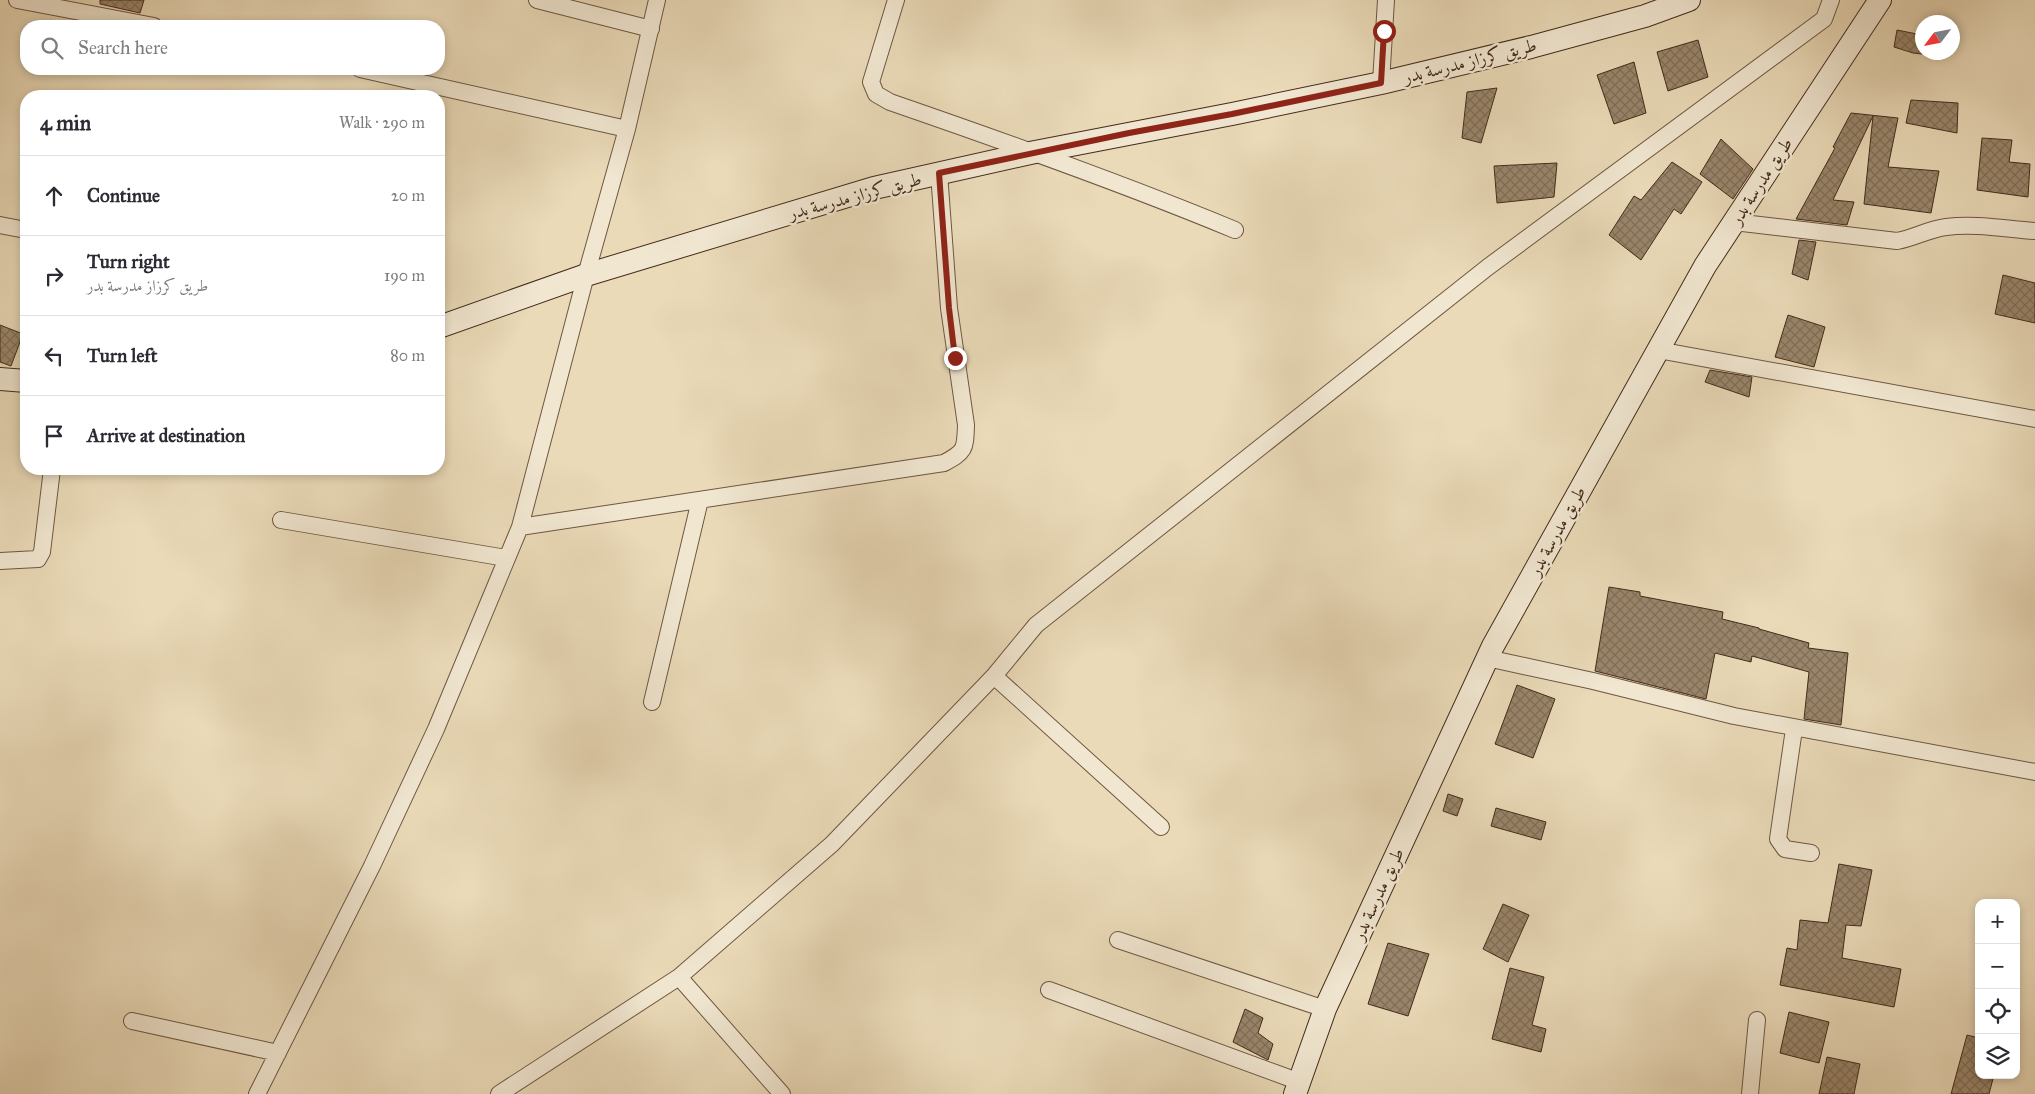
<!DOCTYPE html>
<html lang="en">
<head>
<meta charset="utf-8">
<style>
  body { margin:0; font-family:"IM FELL Great Primer",Amiri,serif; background:#f7f7f7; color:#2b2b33 }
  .controls { position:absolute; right:15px; bottom:15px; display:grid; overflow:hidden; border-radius:10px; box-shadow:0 2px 8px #0003 }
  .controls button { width:45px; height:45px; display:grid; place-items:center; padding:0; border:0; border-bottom:1px solid #e1e1e2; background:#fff; color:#2b2b33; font:25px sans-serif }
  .compass { position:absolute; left:1915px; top:15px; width:45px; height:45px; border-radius:50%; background:#fff; box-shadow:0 2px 8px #0003; rotate:238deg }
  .stop { position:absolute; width:15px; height:15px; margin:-11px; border:4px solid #8f2418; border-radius:50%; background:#fff }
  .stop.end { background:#8f2418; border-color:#fff; box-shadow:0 1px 5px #0008 }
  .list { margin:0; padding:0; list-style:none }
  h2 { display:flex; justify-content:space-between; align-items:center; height:65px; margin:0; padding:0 20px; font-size:21px }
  h2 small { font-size:16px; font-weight:400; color:#7c7c81 }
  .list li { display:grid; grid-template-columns:32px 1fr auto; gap:15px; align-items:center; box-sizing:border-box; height:80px; padding:0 20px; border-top:1px solid #e1e1e2 }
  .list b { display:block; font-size:19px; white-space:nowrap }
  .list p { margin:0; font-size:16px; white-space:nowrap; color:#7c7c81 }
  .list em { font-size:16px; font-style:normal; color:#7c7c81 }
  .icon { flex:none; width:28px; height:28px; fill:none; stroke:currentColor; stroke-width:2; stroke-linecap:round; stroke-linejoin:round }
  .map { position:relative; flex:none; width:2035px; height:1094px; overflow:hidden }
  .search { position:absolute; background:#fff; box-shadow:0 2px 8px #0003; left:20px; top:20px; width:425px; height:55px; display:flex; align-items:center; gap:12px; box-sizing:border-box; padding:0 18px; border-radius:20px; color:#7c7c81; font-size:19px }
  .panel { position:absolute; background:#fff; box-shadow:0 2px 8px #0003; left:20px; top:90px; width:425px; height:385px; border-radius:20px }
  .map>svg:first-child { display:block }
  .building { fill:url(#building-cross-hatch); stroke:#442b1a }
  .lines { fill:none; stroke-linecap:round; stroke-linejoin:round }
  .street-casing { stroke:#6e5742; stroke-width:18 }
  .secondary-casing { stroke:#442b1a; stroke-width:24 }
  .street { stroke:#f1e7d1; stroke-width:16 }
  .secondary { stroke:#f1e7d1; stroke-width:22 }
  .route { stroke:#8f2418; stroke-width:6 }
  .labels { text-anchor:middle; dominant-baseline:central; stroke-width:5; stroke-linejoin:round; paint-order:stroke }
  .street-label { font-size:18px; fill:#442b1a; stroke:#f1e7d1 }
</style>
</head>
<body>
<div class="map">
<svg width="2035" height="1094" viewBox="0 0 2035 1094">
  <defs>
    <pattern id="building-cross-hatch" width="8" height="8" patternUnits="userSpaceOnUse" patternTransform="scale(1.25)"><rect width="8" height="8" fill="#9a866c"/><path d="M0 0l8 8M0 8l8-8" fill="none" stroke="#7f6e58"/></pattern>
  </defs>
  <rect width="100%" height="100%" fill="#eadab8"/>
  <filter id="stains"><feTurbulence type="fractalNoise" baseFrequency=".004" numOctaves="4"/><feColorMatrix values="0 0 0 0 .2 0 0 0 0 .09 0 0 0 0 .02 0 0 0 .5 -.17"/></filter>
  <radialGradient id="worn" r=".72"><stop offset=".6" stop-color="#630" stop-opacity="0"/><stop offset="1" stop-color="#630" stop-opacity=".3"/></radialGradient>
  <path class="building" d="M100,0H144L140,13L100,4Z
    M1897,30L1922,35V54L1913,53L1894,47Z
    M1698,40L1708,77L1668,91L1657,52Z
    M1634,62L1646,113L1614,124L1597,75Z
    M1497,88L1481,143L1462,138L1467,92Z
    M1911,100L1958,103L1957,133L1906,123Z
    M1851,113L1898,118L1888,167L1939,171L1931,213L1864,204L1873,116L1833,200L1854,202L1847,225L1796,219L1835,148L1833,147Z
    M1982,138L2012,140L2009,162L2030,164L2028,197L1977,190Z
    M1721,139L1753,169L1733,199L1700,174Z
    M1672,162L1702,182L1681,214L1674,209L1641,260L1609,235L1634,196L1641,200Z
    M1557,163L1554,197L1497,203L1494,166Z
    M1799,240L1816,242L1808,280L1792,274Z
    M2003,275L2035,283V323L1995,314Z
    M1788,315L1825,327L1814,367L1775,357Z
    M0,325L23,334L11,366L0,362Z
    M1710,370L1752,377L1749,397L1705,382Z
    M1609,587L1640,592V596L1723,612L1722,619L1759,628V629L1809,643L1808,648L1848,653L1841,725L1804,719L1809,672L1752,656L1751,662L1715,653L1706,699L1595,671Z
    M1517,685L1555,699L1533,758L1495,744Z
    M1448,794L1463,799L1457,816L1443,811Z
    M1496,808L1546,822L1541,840L1491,826Z
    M1839,864L1872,870L1861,926L1846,925L1842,958L1901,969L1894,1007L1780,985L1787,948L1797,950L1800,920L1828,923Z
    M1503,904L1529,915L1508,962L1483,949Z
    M1388,943L1429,954L1408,1016L1368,1004Z
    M1510,968L1544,977L1532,1025L1546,1029L1541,1052L1492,1039Z
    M1245,1009L1263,1018L1258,1033L1273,1044L1268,1060L1233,1042Z
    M1789,1012L1829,1022L1819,1063L1780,1053Z
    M1967,1035L1979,1038V1075H1994L1989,1094H1951Z
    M1827,1057L1860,1064L1854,1094H1819Z"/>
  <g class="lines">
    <g class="street-casing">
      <path id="street" d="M17,0L154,26
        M537,0L651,29
        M896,0L871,82L876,94L890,102C1006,142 1122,183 1235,230
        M360,69L627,129
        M1381,83L1386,0
        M1734,222L1897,241C1914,238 1929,229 1946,227C1975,223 2006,229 2035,231
        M0,225L26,230
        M1658,350L2035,419
        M281,520L506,558
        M520,527L944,463C966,451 965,449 966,425L949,308L939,173
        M0,561L38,559L42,552L52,469
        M1487,658L1593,681L1734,716L2035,772
        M994,676L1161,827
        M652,702L700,500
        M1794,729L1778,839L1785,849L1811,853
        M1118,940L1325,1009
        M679,977L782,1094
        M1049,990L1300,1082
        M132,1021L278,1053
        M257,1094L372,866L436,729L520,527L586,275L627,129L657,0
        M499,1094L679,977L832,844L994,676L1036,625L1488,267L1824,19L1831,0
        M1750,1094L1757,1020"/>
    </g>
    <g class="secondary-casing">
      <path id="secondary" d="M439,327L586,275L874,188L1035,152L1232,114L1381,83L1531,47L1645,16L1689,0
        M0,379L26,381
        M1295,1094L1325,1009L1493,646L1705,266L1880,0"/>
    </g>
    <use href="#street" class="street"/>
    <use href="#secondary" class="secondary"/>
  </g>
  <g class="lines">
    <path class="route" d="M955,358L949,308L939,173L1129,133L1232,114L1381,83L1384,31"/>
  </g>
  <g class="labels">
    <g class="street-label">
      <text transform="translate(1470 61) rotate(-14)">طريق كرزاز مدرسة بدر</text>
      <text transform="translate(1761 181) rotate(-57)">طريق مدرسة بدر</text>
      <text transform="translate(855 196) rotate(-15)">طريق كرزاز مدرسة بدر</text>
      <text transform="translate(1557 531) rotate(-61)">طريق مدرسة بدر</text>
      <text transform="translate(1378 894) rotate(-65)">طريق مدرسة بدر</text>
    </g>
  </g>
  <rect width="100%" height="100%" filter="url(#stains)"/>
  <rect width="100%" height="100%" fill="url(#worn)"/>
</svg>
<div class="controls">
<button>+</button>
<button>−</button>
<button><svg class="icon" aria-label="locate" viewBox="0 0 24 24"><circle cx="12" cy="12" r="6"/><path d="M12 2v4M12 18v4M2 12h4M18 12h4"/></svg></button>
<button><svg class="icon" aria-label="layers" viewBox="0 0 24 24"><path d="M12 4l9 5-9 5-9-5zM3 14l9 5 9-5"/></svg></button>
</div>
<svg class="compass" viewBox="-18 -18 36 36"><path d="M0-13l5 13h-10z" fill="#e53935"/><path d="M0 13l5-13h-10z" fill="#7c7c81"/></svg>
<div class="stop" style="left:1384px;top:31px"></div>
<div class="stop end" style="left:955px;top:358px"></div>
<div class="search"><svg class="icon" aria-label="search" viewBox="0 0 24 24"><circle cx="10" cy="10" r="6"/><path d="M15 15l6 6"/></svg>Search here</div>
<section class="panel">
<h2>4 min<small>Walk · 290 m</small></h2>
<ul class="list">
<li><svg class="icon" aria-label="ahead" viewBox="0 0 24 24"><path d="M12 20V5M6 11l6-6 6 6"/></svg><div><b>Continue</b></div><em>20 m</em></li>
<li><svg class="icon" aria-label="right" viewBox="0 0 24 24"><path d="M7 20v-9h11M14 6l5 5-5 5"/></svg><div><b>Turn right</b><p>طريق كرزاز مدرسة بدر</p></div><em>190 m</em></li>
<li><svg class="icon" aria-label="left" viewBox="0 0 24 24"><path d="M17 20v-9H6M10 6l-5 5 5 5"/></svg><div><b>Turn left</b></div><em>80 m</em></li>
<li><svg class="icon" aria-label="arrive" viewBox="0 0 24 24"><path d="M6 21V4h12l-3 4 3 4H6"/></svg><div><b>Arrive at destination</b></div></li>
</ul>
</section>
</div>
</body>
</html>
